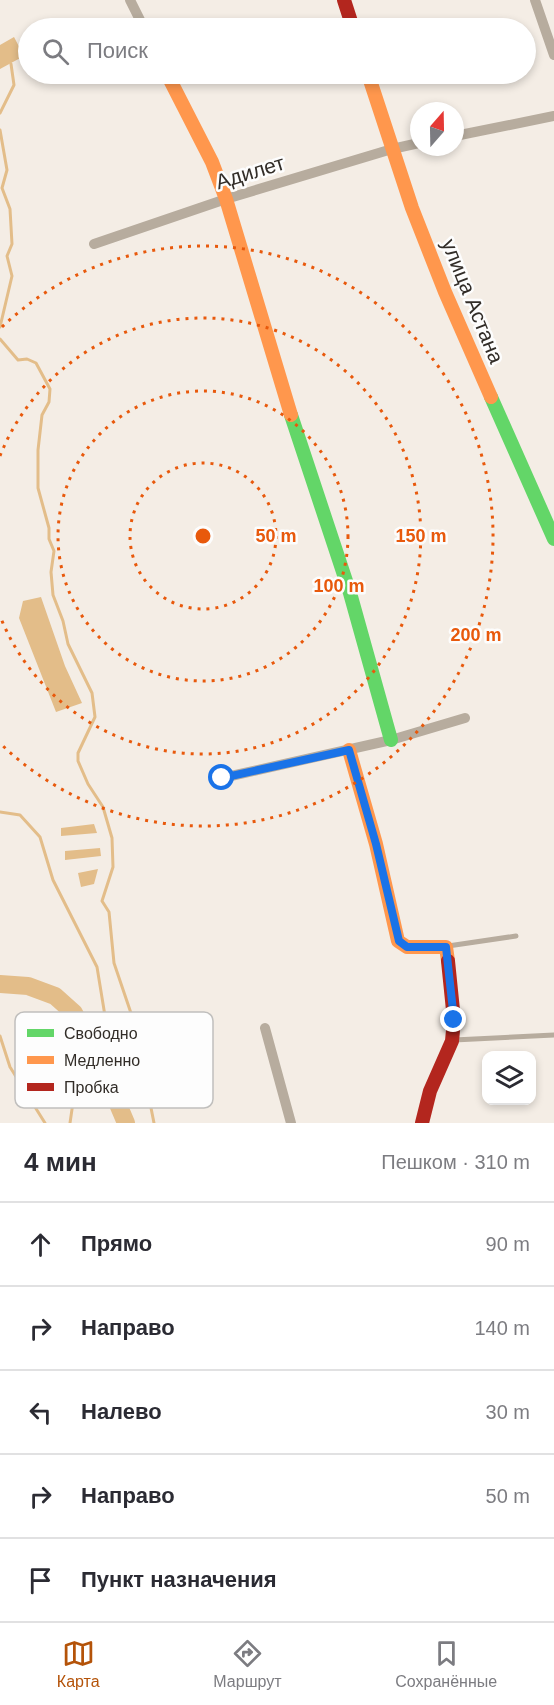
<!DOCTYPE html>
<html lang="ru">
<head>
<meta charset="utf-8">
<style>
  body { margin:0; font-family:Helvetica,sans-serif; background:#f2f2f3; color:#2b2b33 }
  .controls { position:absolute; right:18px; bottom:18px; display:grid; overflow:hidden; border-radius:12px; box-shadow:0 3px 9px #0003 }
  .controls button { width:54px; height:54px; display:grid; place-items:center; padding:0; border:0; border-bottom:2px solid #e1e1e2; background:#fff; color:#2b2b33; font:30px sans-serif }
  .compass { position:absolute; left:410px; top:102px; width:54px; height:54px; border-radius:50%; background:#fff; box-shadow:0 3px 9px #0003; rotate:20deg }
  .stop { position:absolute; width:18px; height:18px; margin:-14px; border:4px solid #1a73e8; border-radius:50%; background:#fff }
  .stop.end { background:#1a73e8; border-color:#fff; box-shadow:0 2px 6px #0008 }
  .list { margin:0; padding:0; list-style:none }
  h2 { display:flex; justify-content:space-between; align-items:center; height:78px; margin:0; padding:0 24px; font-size:26px }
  h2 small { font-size:20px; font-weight:400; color:#7c7c81 }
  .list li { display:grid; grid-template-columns:39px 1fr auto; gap:18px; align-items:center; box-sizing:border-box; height:84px; padding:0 24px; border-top:2px solid #e1e1e2 }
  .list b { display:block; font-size:22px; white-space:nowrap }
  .list em { font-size:20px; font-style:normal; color:#7c7c81 }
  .icon { flex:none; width:33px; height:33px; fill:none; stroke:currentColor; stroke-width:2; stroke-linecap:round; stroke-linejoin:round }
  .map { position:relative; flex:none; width:554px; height:1123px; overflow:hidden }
  .search { position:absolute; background:#fff; box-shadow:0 3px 9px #0003; left:18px; right:18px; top:18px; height:66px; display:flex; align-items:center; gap:15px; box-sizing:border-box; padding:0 21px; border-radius:33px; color:#7c7c81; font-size:22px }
  .sheet { height:498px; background:#fff }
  nav { display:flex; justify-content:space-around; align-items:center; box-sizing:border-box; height:84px; border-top:2px solid #e1e1e2; background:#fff; font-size:16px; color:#7c7c81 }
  nav a { display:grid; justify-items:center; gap:3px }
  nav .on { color:#b45309 }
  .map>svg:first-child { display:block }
  .water { fill:#e3bd89 }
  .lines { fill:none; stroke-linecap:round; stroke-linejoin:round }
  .stream { stroke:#e3bd89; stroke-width:3 }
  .river { stroke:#e3bd89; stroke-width:18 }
  .lane { stroke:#b7ac9e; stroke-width:5 }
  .street { stroke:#b7ac9e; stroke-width:10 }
  .fast { stroke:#63d668; stroke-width:14 }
  .slow { stroke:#ff974d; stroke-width:14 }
  .jam { stroke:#b3261e; stroke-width:14 }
  .route { stroke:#1a73e8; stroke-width:8 }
  .ring { fill:none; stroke:#e8590c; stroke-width:3; stroke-dasharray:3 6 }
  .labels { text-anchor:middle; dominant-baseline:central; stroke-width:5; stroke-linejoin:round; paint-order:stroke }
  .street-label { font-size:21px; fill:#322d28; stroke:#fdfdfd }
  .key { fill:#fdfdfd; stroke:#c0bfbd; stroke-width:1.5 }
  .key-label { font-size:16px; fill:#322d28 }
  .centre { fill:#e8590c; stroke:#fdfdfd; stroke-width:3 }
  .ring-label { font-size:18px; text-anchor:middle; font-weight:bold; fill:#e8590c; stroke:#fdfdfd; stroke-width:5; stroke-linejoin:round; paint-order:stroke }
</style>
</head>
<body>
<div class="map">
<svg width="554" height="1123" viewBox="0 0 554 1123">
  <rect width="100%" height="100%" fill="#f4ede5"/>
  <path class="water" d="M14,37L24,56L0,69V45Z
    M41,597L65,666L82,703L56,712L19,618L23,601Z
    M94,824L97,833L61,836V828Z
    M100,848L101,856L65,860V851Z
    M98,869L94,884L81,887L78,873Z"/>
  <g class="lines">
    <path class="stream" d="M0,113L14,85L11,64
      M0,130L7,170L2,188L10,209L12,244L7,256L12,276L0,327
      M0,339L18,360L27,359L36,363L50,389L49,402L42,415L38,450V488L49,528V539L54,551L51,572L53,595L63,621L68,644L92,693L95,717L78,753V761L88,784L103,807L112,838L113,867L102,901L109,912L114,963L134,1022L154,1123
      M0,812L20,815L40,837L53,880L97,967L106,1022L93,1051
      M0,1036L10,1067L45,1123
      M70,1123L76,1082L74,1013"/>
    <path class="river" d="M0,984L28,986L55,996L74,1013L106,1076L126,1123"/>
    <path class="lane" d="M448,946L516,936
      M454,1040L554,1035"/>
    <path class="street" d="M130,0L144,28
      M535,0L554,55
      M455,136L554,116
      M94,244L226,199L392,149L419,143
      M222,778L391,740L465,718
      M265,1028L291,1123"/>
    <path class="fast" d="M491,397L554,539
      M291,415L350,593L391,740"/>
    <path class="slow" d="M167,74L212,162L226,199L291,415
      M368,74L412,208L445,292L491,397
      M349,750L376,844L398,941L407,947H446L448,961"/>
    <path class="jam" d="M344,0L353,28
      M422,1123L430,1091L452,1041L454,1020L448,961"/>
  </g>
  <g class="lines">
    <path class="route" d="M222,778L349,750L376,844L399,941L407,947H446L454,1020"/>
  </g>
  <g class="ring">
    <circle cx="203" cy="536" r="73"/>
    <circle cx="203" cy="536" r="145"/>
    <path d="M0 456A218 218 0 1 1 0 616"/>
    <path d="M2 327A290 290 0 1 1 2 745"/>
  </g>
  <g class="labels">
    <g class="street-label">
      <text transform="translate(250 172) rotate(-17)">Адилет</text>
      <text transform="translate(473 301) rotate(68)">улица Астана</text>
    </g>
  </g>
  <rect x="15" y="1012" width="198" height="96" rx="9" class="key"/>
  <rect x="27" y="1029" width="27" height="8" fill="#63d668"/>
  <rect x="27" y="1056" width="27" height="8" fill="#ff974d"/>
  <rect x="27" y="1083" width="27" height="8" fill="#b3261e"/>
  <g class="key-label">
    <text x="64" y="1039">Свободно</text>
    <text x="64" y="1066">Медленно</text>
    <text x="64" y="1093">Пробка</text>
  </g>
  <circle cx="203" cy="536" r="9" class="centre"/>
  <g class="ring-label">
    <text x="276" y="542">50 m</text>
    <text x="421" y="542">150 m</text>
    <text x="339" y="592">100 m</text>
    <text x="476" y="641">200 m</text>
  </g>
</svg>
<div class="controls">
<button><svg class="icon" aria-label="layers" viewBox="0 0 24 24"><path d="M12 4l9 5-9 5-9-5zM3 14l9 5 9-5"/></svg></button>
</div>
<svg class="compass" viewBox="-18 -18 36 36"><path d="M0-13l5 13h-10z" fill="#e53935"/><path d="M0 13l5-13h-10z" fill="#7c7c81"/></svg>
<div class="stop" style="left:222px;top:778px"></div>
<div class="stop end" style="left:454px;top:1020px"></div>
<div class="search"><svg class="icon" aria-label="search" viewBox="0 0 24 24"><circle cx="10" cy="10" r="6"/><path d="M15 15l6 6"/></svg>Поиск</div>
</div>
<section class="sheet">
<h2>4 мин<small>Пешком · 310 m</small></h2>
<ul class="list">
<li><svg class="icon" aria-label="ahead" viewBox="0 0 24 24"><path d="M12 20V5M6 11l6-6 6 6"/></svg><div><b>Прямо</b></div><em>90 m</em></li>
<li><svg class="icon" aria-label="right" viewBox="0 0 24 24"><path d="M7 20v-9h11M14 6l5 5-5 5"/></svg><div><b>Направо</b></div><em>140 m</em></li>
<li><svg class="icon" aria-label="left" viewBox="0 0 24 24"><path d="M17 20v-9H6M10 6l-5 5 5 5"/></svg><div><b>Налево</b></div><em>30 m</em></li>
<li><svg class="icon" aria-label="right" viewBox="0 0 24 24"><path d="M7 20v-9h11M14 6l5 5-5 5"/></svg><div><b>Направо</b></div><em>50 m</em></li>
<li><svg class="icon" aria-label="arrive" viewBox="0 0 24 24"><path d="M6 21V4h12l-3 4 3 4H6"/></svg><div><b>Пункт назначения</b></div></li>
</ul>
</section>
<nav>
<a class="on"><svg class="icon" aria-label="map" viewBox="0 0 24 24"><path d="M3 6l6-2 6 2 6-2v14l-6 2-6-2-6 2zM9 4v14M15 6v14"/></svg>Карта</a>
<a><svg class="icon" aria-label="directions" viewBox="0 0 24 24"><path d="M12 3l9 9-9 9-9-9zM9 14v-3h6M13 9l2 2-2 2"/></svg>Маршрут</a>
<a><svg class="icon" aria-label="saved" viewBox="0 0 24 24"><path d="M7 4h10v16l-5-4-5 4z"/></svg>Сохранённые</a>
</nav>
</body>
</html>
